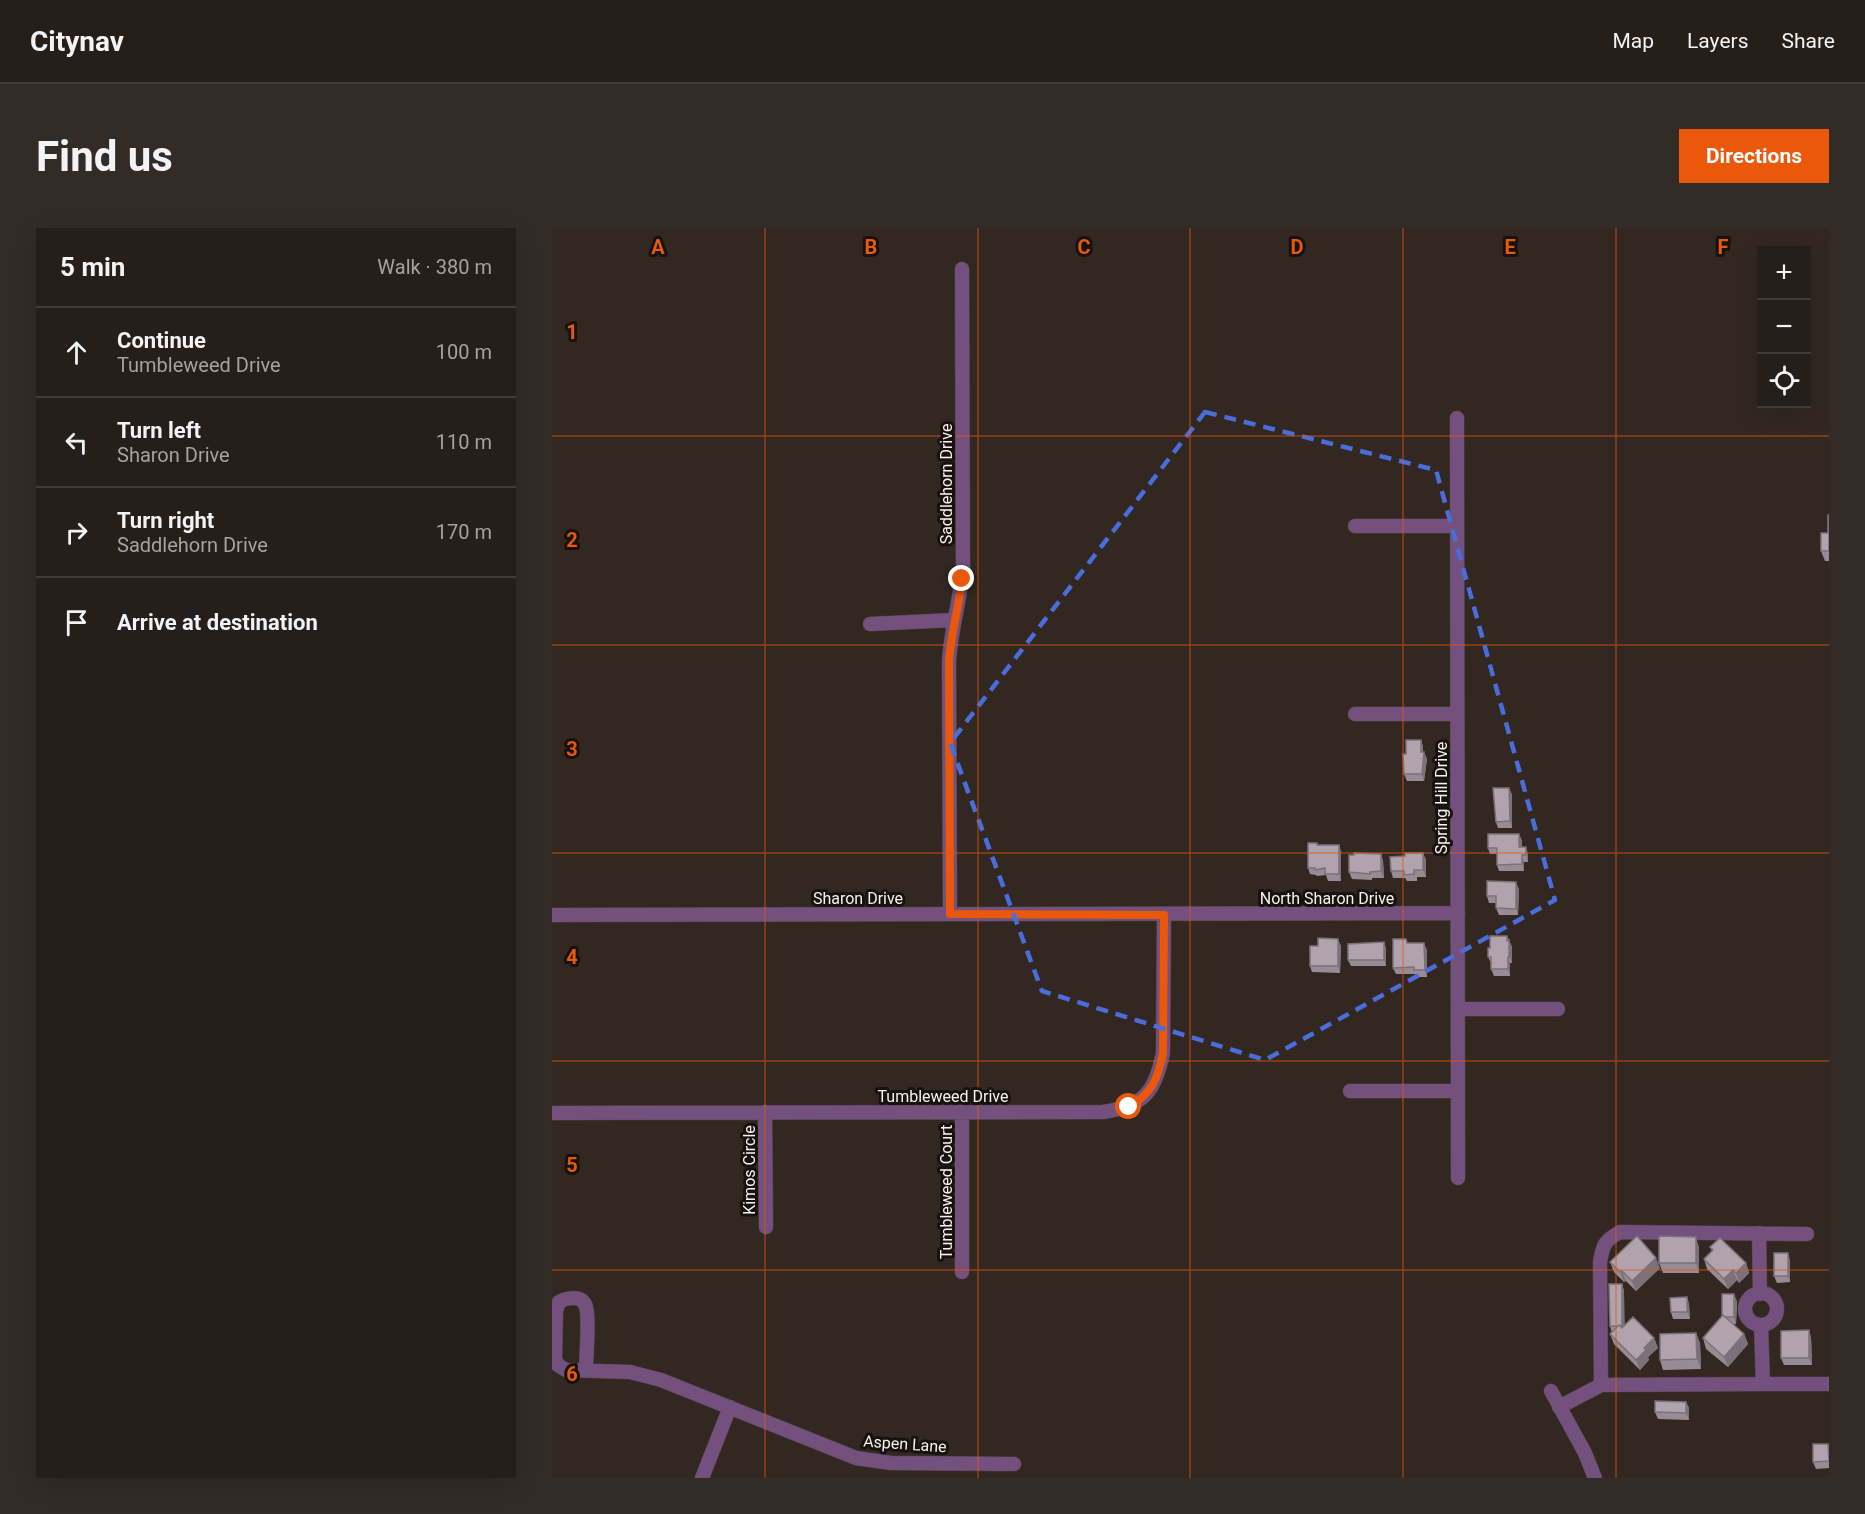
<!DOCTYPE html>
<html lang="en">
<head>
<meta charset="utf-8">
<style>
  body { margin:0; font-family:Roboto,sans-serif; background:#322b26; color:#f1f3f6 }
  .controls { position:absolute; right:18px; top:18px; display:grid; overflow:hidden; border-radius:0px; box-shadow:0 6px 24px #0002 }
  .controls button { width:54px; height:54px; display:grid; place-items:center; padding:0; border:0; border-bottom:2px solid #423c38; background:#261e19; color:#f1f3f6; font:30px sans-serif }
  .stop { position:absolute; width:18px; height:18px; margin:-14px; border:4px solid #ea580c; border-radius:50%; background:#fff }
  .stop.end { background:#ea580c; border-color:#fff; box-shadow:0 2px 6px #0008 }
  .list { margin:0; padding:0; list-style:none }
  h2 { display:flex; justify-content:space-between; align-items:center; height:78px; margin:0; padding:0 24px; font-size:26px }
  h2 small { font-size:20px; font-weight:400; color:#a4a2a2 }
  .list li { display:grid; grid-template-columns:39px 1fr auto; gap:18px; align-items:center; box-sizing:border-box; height:90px; padding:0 24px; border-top:2px solid #423c38 }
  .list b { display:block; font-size:22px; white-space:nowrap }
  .list p { margin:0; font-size:20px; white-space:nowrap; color:#a4a2a2 }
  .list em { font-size:20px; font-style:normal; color:#a4a2a2 }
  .icon { flex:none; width:33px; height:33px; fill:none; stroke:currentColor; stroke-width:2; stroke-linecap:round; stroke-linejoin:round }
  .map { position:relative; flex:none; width:1277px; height:1250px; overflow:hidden; border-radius:0px }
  header { display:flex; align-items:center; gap:36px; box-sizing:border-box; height:84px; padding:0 30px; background:#261e19; border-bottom:2px solid #423c38 }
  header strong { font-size:28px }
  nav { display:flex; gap:33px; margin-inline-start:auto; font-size:21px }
  .intro { display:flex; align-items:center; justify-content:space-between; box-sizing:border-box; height:144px; padding:0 36px }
  h1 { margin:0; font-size:42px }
  .button { padding:15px 27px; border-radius:0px; background:#ea580c; color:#fff; font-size:21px; font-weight:700 }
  main { display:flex; gap:36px; padding:0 36px }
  aside { flex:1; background:#261e19; border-radius:0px; box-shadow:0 6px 24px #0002 }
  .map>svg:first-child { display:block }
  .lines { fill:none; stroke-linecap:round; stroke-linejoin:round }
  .minor-casing { stroke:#4e443d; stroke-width:15 }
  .minor { stroke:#73507e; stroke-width:14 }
  .wall { fill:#978c95 }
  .shaded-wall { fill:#7b7279 }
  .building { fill:#b0a3ad; stroke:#7b7279; stroke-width:1.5 }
  .route { stroke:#ea580c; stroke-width:8 }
  .marked { fill:none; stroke:#496edc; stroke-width:4.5; stroke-dasharray:12 8; stroke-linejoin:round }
  .grid { fill:none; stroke:#e8590c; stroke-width:1.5; stroke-opacity:0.55 }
  .labels { text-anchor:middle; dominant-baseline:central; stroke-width:6; stroke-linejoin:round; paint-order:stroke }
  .street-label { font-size:16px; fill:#f8f0ec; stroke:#17120f }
  .grid-label { font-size:20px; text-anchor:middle; font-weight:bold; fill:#e8590c; stroke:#17120f; stroke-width:6; stroke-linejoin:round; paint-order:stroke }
</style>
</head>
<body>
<header>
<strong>Citynav</strong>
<nav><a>Map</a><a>Layers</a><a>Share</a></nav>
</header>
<div class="intro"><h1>Find us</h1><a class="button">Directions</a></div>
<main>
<aside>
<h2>5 min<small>Walk · 380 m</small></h2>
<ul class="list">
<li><svg class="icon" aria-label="ahead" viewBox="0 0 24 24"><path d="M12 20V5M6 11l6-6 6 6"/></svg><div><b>Continue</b><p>Tumbleweed Drive</p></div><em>100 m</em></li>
<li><svg class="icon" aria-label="left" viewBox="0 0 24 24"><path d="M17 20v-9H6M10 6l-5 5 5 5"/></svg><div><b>Turn left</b><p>Sharon Drive</p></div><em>110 m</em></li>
<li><svg class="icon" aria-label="right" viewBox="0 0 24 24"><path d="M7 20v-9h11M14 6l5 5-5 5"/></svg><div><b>Turn right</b><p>Saddlehorn Drive</p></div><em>170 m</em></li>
<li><svg class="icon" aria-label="arrive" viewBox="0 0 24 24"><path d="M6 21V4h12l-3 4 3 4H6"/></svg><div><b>Arrive at destination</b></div></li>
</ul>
</aside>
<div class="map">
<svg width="1277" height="1250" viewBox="0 0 1277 1250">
  <rect width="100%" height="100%" fill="#322821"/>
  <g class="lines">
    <g class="minor-casing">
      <path id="minor" d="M905,190L906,950
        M803,298H905
        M318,396L402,392
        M803,486H905
        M398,686L397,433C399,400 409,370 411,338L410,41
        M0,687L906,685
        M906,781H1006
        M798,863H906
        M213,884L214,999
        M410,884V1044
        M0,885L551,884C591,878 603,865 611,825L612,687
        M1207,1005L1208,1066
        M1193 1081a16 16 0 1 1 32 0a16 16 0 1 1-32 0Z
        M1209,1097L1211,1156H1277
        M34,1142C34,1130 38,1085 33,1076C28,1067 13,1070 7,1074L4,1083L3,1131L6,1137L14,1142L78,1144L109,1152L304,1230L339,1235L462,1236
        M1049,1157L1211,1156
        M999,1163L1033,1225L1043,1250
        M1007,1179L1049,1157L1048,1034C1051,1017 1052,1013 1068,1004L1255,1006
        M150,1250L178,1179"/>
    </g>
    <use href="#minor" class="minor"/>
  </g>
  <path class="wall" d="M1277,287V333H1273L1269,323L1276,305Z
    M869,512L871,519V524L875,531L872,553H855L852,546L854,526Z
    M957,560L960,567V600H946L944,594Z
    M967,606L970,613V619L976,626V634H972V643H947L945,637V626H938L936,620Z
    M766,617H787L789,624V653H776L774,647L765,648L764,647L758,646L756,640Z
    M829,626L831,633L832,650H820V652L800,651L797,644Z
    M874,631V649H865V653H855L853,650H841L839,643Z
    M967,661L966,687H947L944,680V675H937L935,668Z
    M955,708L960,719V735H958V748H942L939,741V735L936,729L938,720Z
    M832,714L834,721V738H799L796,732Z
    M856,715L875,722V749H864L863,746H844L841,740Z
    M766,718H789L788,745L760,744L758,738Z
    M1147,1019V1045H1111L1107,1035Z
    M1158,1019L1194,1035L1197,1045L1187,1055L1185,1052L1176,1061L1155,1041L1152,1031L1160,1023Z
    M1238,1032V1054L1225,1055L1222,1048Z
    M1058,1034L1108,1040L1084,1063L1074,1053L1072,1054L1062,1044Z
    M1070,1056L1072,1063V1098L1102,1110L1106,1120L1096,1129L1097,1132L1088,1142L1062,1116L1058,1106L1060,1105L1058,1098Z
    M1135,1069L1137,1076L1138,1091H1121L1119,1084Z
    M1185,1073L1184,1096H1181L1192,1106L1196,1116L1176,1139L1154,1121L1151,1110Z
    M1144,1105L1148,1115L1149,1141L1111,1142L1108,1132Z
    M1259,1109L1260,1137H1232L1229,1130Z
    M1134,1174L1137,1180V1192L1106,1191L1103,1184Z
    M1277,1217V1240L1264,1241L1261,1234Z"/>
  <path class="shaded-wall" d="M869,512L871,519V531L869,524Z
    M872,524L875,531L872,553L870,546Z
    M957,560L960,567V600L958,593Z
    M967,606L970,613V626L967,619Z
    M787,617L789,624V653L787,646Z
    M974,619L976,626V634L974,627Z
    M871,625L874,631V649L871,642Z
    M829,626L831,633L832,650L829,643Z
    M970,627L972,634V643L970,636Z
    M964,654L967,661L966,687L964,681Z
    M955,708L960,719V735L957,729Z
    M786,711L789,718L788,745L786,738Z
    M832,714L834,721V738L832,732Z
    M872,715L875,722V749L873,742Z
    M956,729L958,735V748L956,741Z
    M1144,1009L1147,1019V1045L1144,1035Z
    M1236,1025L1238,1032V1054L1236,1048Z
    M1104,1030L1108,1040L1084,1063L1080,1053Z
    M1194,1035L1197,1045L1187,1055L1184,1045Z
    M1181,1042L1185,1052L1176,1061L1172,1051Z
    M1070,1043L1074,1053L1072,1054L1068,1044Z
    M1070,1056L1072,1063L1073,1105L1070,1098Z
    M1182,1066L1185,1073L1184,1096L1182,1089Z
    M1135,1069L1137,1076L1138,1091L1135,1084Z
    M1257,1102L1259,1109L1260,1137L1257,1130Z
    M1144,1105L1148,1115L1149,1141L1145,1131Z
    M1192,1106L1196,1116L1176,1139L1172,1129Z
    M1102,1110L1106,1120L1096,1129L1097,1132L1088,1142L1084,1132L1092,1120Z
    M1134,1174L1137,1180V1192L1134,1185Z"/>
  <path class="building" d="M1276,287H1277V323H1269V305H1276Z
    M854,512H869V524H872L870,546H852L851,526H854Z
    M941,560H957L958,593L944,594Z
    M936,606H967V619H974V627H970V636L945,637V620H936Z
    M756,615H765V617H787V646H773V640L763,642V640H756Z
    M802,625L829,626V643L818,644V646L797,644V627H802Z
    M853,625H871V642H862V646L852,647V643H839L838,629L853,628Z
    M935,653L964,654V681L944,680V668H935Z
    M938,708H955V713L957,712V729H956V741H939V729H936V720H938Z
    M766,710L786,711V738H758V718H766Z
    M841,711H854L855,715H872L873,742H862V739L841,740Z
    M832,714V732H796V716Z
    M1085,1008L1104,1030L1080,1053L1070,1043L1068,1044L1058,1034Z
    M1107,1008L1144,1009V1035H1107Z
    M1168,1010L1194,1035L1184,1045L1181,1042L1172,1051L1152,1031L1161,1022L1158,1019Z
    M1222,1025H1236V1048H1222Z
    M1057,1056H1070V1098L1067,1097L1066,1098H1058Z
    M1170,1066H1182V1089H1173L1171,1087L1170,1088Z
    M1135,1069V1084H1119L1118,1070Z
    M1171,1087L1192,1106L1172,1129L1151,1110Z
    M1081,1089L1102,1110L1092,1120L1094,1122L1084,1132L1058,1106L1067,1097L1070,1100Z
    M1257,1102V1130H1229V1103Z
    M1144,1105L1145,1131L1108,1132V1106Z
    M1103,1173L1134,1174V1185L1103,1184Z
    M1261,1216H1276L1277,1233L1261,1234Z"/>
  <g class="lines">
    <path class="route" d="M410,351C407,379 399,405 397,433L398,686L612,687L611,825C606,851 600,865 577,879"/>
  </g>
  <path class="marked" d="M653,184L884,242L1003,672L713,832L490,763L398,515Z"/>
  <path class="grid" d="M213,0V1250M426,0V1250M638,0V1250M851,0V1250M1064,0V1250M0,208H1277M0,417H1277M0,625H1277M0,833H1277M0,1042H1277"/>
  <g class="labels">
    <g class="street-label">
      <text transform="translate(394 256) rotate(-90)">Saddlehorn Drive</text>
      <text transform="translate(889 570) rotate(-90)">Spring Hill Drive</text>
      <text x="306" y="670">Sharon Drive</text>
      <text x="775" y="670">North Sharon Drive</text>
      <text x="391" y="868">Tumbleweed Drive</text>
      <text transform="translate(197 942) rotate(-90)">Kimos Circle</text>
      <text transform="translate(394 964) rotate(-90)">Tumbleweed Court</text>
      <text transform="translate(353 1216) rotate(4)">Aspen Lane</text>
    </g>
  </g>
  <g class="grid-label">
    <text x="106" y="26">A</text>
    <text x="319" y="26">B</text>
    <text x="532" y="26">C</text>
    <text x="745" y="26">D</text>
    <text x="958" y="26">E</text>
    <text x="1171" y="26">F</text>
    <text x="20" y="111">1</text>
    <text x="20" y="319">2</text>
    <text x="20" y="528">3</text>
    <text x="20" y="736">4</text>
    <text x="20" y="944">5</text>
    <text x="20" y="1153">6</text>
  </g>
</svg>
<div class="controls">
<button>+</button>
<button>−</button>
<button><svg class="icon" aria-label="locate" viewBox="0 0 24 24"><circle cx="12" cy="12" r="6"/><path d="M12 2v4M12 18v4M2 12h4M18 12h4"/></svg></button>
</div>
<div class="stop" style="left:577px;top:879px"></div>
<div class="stop end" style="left:410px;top:351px"></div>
</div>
</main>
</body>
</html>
